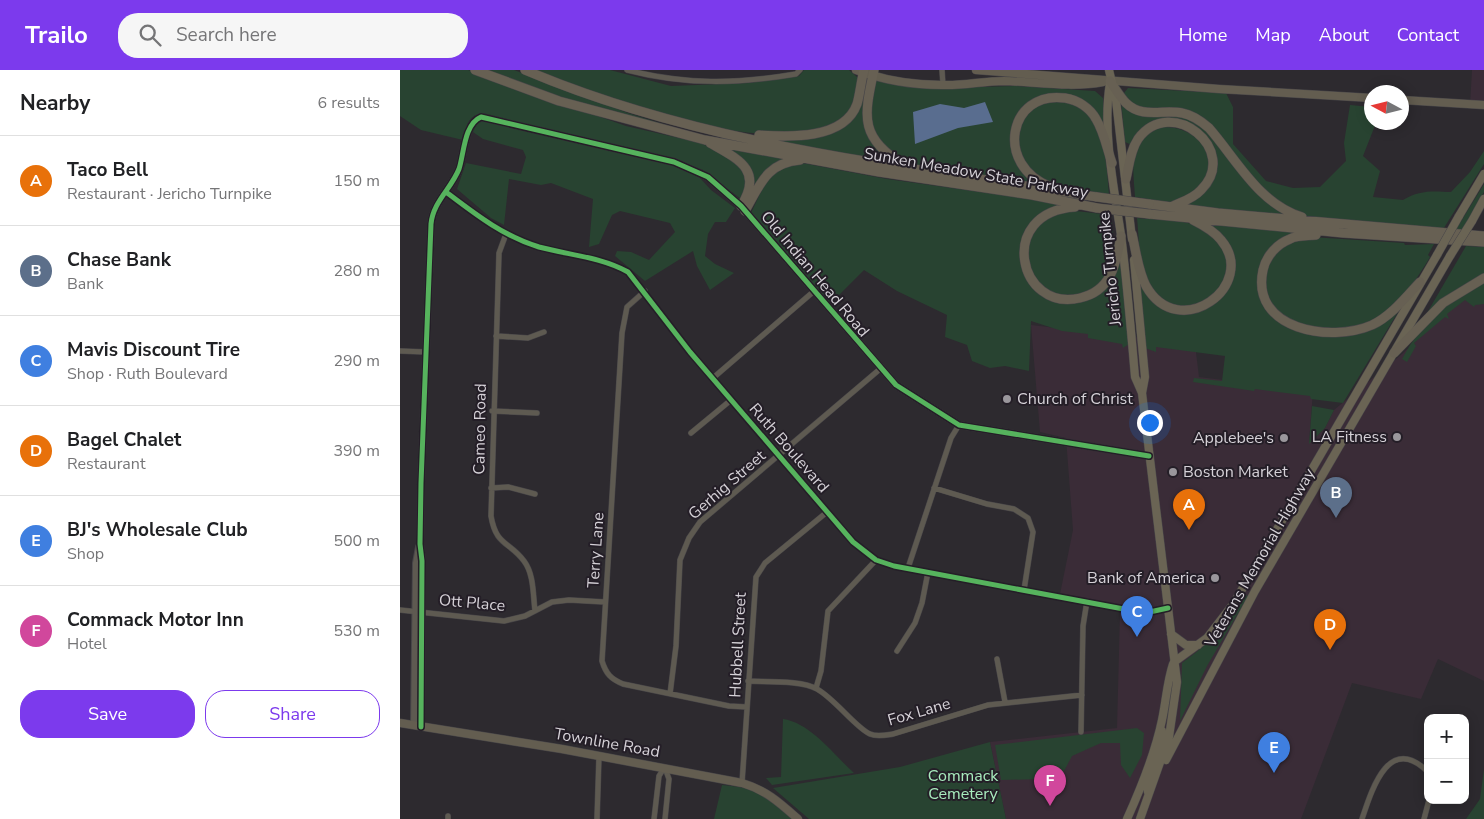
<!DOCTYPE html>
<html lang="en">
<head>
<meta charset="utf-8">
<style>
  body { margin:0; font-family:"Nunito Sans",sans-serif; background:#f6f6f6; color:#202124 }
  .controls { position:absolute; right:15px; bottom:15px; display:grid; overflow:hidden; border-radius:10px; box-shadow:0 2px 12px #0003 }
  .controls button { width:45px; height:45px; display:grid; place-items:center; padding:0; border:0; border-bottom:1px solid #e0e0e0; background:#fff; color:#202124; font:25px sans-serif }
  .compass { position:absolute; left:964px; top:15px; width:45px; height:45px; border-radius:50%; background:#fff; box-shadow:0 2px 12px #0003; rotate:277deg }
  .you { position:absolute; left:749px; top:352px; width:18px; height:18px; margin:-12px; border:4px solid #fff; border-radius:50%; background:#1a73e8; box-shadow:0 0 0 8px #1a73e833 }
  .badge { display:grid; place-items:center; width:32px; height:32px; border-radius:50%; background:#7c3aed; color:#fff; font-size:16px; font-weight:700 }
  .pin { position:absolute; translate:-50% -41px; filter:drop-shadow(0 1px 2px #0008) }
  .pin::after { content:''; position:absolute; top:26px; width:18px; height:15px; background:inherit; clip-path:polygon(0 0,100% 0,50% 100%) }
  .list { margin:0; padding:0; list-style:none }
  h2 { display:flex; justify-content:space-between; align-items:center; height:65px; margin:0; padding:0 20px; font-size:21px }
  h2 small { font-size:16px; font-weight:400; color:#757577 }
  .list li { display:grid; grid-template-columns:32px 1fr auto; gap:15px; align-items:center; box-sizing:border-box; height:90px; padding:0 20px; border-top:1px solid #e0e0e0 }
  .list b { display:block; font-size:19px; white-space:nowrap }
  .list p { margin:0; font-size:16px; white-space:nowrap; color:#757577 }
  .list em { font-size:16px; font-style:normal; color:#757577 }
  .actions { display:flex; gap:10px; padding:15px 20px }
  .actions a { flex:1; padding:11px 0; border:1px solid #7c3aed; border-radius:20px; text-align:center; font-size:18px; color:#7c3aed }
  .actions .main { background:#7c3aed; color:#fff }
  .icon { flex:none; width:28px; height:28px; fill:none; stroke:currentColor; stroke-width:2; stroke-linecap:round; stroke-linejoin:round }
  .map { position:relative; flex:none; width:1084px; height:749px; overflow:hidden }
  header { display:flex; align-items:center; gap:30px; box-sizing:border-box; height:70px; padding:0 25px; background:#7c3aed; color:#fff }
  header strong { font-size:24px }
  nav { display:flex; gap:28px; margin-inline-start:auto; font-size:18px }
  .search { width:350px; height:45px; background:#f6f6f6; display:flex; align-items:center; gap:12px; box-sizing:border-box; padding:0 18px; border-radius:20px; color:#757577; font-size:19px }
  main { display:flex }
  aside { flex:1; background:#fff }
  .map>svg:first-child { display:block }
  .commercial { fill:#3a2c37 }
  .green { fill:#284331 }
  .water { fill:#596d8f }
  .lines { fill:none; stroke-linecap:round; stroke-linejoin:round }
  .minor-casing { stroke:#484649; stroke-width:6 }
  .tertiary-casing { stroke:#484649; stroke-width:8 }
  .secondary-casing { stroke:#484649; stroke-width:9 }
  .primary-casing { stroke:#484649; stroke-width:9 }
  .motorway-casing { stroke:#484649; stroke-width:10 }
  .minor { stroke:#5e5a51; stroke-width:5 }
  .tertiary { stroke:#5e5a51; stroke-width:6 }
  .secondary { stroke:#635d50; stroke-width:8 }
  .primary { stroke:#6a6454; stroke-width:8 }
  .motorway { stroke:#676053; stroke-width:9 }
  .primary-bridge-casing { stroke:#484649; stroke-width:9; stroke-linecap:butt }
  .motorway-bridge-casing { stroke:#484649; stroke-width:10; stroke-linecap:butt }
  .primary-bridge { stroke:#6a6454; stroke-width:8 }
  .motorway-bridge { stroke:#676053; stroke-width:9 }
  .cycleway-casing { stroke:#241e27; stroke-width:8 }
  .cycleway { stroke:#56b35d; stroke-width:5 }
  .poi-dot { fill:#9a979c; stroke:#241e27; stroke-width:2 }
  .labels { text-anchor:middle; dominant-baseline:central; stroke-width:4; stroke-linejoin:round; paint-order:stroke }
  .street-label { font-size:16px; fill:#d5d1d7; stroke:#241e27 }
  .poi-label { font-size:16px; fill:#d5d1d7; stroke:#241e27; text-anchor:end }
  .park-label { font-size:16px; fill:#a8ebbd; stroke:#241e27 }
</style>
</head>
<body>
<header>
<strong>Trailo</strong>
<div class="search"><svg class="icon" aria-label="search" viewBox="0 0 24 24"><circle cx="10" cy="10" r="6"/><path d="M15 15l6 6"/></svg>Search here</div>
<nav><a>Home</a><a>Map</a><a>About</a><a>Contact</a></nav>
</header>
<main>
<aside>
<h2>Nearby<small>6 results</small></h2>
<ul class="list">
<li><span class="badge" style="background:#e8710a">A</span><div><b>Taco Bell</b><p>Restaurant · Jericho Turnpike</p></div><em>150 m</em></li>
<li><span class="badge" style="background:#5c6f8a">B</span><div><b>Chase Bank</b><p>Bank</p></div><em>280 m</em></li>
<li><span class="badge" style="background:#3f7fe0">C</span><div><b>Mavis Discount Tire</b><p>Shop · Ruth Boulevard</p></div><em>290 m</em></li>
<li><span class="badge" style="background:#e8710a">D</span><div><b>Bagel Chalet</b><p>Restaurant</p></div><em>390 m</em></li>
<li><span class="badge" style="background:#3f7fe0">E</span><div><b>BJ's Wholesale Club</b><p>Shop</p></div><em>500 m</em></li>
<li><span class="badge" style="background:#d1479c">F</span><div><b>Commack Motor Inn</b><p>Hotel</p></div><em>530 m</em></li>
</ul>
<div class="actions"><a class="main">Save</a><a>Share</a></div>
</aside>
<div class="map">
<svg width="1084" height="749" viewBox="0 0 1084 749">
  <rect width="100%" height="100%" fill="#2d2a2f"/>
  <path class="commercial" d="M1072,0H1084V36L1070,35Z
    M1066,224L1084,230V611L1038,589L1021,629L952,613L901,749H606L590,672L717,658L720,542L659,529L673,460L666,368L640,362L631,255L795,274L799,307L913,321L909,373L925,358L934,340L1002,284Z"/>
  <path class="green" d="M0,0H68L226,56L301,73L337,92L349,112L341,129L303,100L285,93L83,43C67,46 67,55 63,70L21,60L0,46Z
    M83,0H114L228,43L276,58L183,35Z
    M132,0H210L271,16L348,13L399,6L404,0H449L457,7C458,19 455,38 446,47C443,50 437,51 433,53C355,89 209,27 132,0Z
    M466,8L468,10C461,43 463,63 487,89V93L360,68L386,69L447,53Z
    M479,10L537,18L615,16L695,21L703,28L706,64L695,42L655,25L623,41C620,49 612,61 612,71C610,93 627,107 644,117L507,93L480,75L469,47L474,11Z
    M728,18L826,23L833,37V74L866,111L893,118L920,117L946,91L944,73L950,35L971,37L972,52L976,53L963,86L980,101L973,127L1003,130C1019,120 1032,121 1051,122L1070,102L1084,81V94L1042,161L905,146L872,129L801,47L734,36L724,23Z
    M721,30L728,39L770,43L797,51L858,122L893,147L777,136L804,122L813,85L797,59L754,54L732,75L725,72Z
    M666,31C671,33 677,34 681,37C705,50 707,100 709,124C689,121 647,120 632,104C615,87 613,55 633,39C642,32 656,32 666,31Z
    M84,50L284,98L300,108L311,120L335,138L326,152H315L308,164L305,186L315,194L334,203L310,220L297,196L293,181L245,211L215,186L217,181L231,182L249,190L275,162L270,153L220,141L212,145L199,174L189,177L193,129L151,113L141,115L109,109L104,155L91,148L57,119L66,93L121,104L126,87L123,80L83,69L73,62L76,55Z
    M763,57C816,57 826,117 777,132C769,134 745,128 735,127C733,96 727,68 763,57Z
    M321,75L389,89L384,90L347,135L353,110Z
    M402,93L487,109L673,135L658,136L636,148L622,173L640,223L682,231L721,193L729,274L723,278L722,274L688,268V264L662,261L631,251L629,301L605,296L590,298L572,291L567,275L545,267L547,245L497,221L464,200L431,233H428L351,143L365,113L383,95Z
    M1084,114V122L1062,161H1055Z
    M667,140L711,145C715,178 719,218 677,224C663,226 656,226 644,219C625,207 620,175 634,157C643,147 655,143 667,140Z
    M737,148C755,150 780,149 798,156C866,186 798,271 758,224C754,221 750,217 747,213C739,197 739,166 737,148Z
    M819,154L906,164L867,185L860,224L887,255L950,264L1001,237L943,333L911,329L910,326L855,319L854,321L793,312L794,308L822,311L825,286L756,277V282L745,278L739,206L769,240C791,239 819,242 828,217C831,209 831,197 832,189L806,155Z
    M911,167L1004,173L1005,175L1034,174L1028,185L1030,187C1006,227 983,259 932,259C921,259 912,259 902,254C895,251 880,247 876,240C863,222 860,194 879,178C888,170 899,169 911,167Z
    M1066,176L1084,177V205L1027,243Z
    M1084,210V234L1075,235L1074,237L1065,230L1047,244L1049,249L1045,247L1014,273L1016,276L1007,292L1002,289C1026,246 1043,236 1084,210Z
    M912,336L934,340L925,358L909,374Z
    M846,525L848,526L807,596L780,651L782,593C811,572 827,555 846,525Z
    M383,649C411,653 434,685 454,703L372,715L366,708L381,707Z
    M737,658L744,663L742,685L730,708L721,695L720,673H701L672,686L663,703L641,709L601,710L595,675Z
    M590,672L606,749H409L373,718L500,697Z
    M1084,699V749H1066L1080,729Z
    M322,715C359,718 366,725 393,749H314Z"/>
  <path class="water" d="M585,32L593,52L558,58L515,74L513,42L540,34L564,38Z"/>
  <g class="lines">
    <g class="minor-casing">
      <path id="minor" d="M227,0C285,15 337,14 396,4L400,0
        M542,0L543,15
        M46,122C75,144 103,166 139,177C169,185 201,187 228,202L290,282L453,472L476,490L494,496L745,543L768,538
        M106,164L99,183L98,217L91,446C96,476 109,471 124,491C134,504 133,525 135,541
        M245,221L227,237L222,263L202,591C206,604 211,609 223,614L329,636L347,637
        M96,266L128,268L144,262
        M0,281L26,282
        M313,308L413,222
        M92,341L137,343
        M291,363L331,330
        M91,418L108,417L135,424
        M534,418L587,434L614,439L628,448L633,462L624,520
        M508,498L551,368L559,355
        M0,540L104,551L125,546L152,532L169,530L205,532
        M497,581L515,553L522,533L528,502
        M597,589L605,632
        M348,611C366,612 402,610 417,619C435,629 456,658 470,664C477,667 486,665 493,664L588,635L682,625
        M416,618L421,601L428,541L476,490
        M270,624L276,576L280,490L289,468L300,452L480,299
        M681,662L683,556L687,531
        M265,698L269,709L265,749
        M342,713L356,507L365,493L427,442
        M48,749V746
        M197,749L199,686
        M254,749L259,706L264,698
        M962,749C972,719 989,663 1028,702
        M1024,749L1029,730"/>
    </g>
    <g class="tertiary-casing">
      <path id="tertiary" d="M14,655L16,493L19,477
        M21,657L22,491L20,474L21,413L31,154C33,132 51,119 59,99C64,84 64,54 81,47L274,92L308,107L341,136L496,315L559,355L749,386"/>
    </g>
    <g class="secondary-casing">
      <path id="secondary" d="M456,0C483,10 514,15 542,15C563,16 583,11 604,11C637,12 671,18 703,12
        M576,0L819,19L972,28
        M1002,30L1084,35
        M0,653L162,679L342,713C366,720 380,733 398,749"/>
    </g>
    <g class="primary-casing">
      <path id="primary" d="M709,0L716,30L732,169
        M710,13C702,60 714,118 721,165C727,212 731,260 735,307L742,323
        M1059,146L1084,104
        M1072,151L1084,129
        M734,190L745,307L742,323L777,612L769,667L740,749
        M771,564L786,575H798
        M774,592L807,568L834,533L1037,185
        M766,690L855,521L1050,186
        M748,722C746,704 762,683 762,661
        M727,749C741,718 755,684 762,650C766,631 767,612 773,594"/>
    </g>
    <g class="motorway-casing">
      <path id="motorway" d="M75,0L159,31L305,70L479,102L632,125L697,138
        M125,0C306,77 505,96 697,127
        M474,0C463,50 460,67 506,97
        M710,11C715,18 720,27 726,33C742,49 763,39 782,43C793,45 801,51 809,58C837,90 859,134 902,147
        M359,65C389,67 444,70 457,34C460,24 461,11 464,0
        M310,73C338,89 364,100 341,136
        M726,109C729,96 730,81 738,69C771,24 841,80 801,120C793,129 781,132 771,137
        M651,117C594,96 608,20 665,28C678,30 690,38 696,49C704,62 707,79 712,93
        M749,134L818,143L1084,166
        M675,137C596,142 618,243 680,228C712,221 716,193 721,166
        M345,141C360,115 366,93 400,90
        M749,144L943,163L1084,172
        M732,164C736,181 738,201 746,216C779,274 859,215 821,170C814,161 803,155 793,150
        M916,165C908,166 897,165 890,169C877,174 866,186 863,200C850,260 931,273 972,255C991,246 1006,227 1020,212
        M994,283L1043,233L1084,208"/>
    </g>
    <use href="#minor" class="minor"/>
    <use href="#tertiary" class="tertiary"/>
    <use href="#secondary" class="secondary"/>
    <use href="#primary" class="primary"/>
    <use href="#motorway" class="motorway"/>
    <g class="primary-bridge-casing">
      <path id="primary-bridge" d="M1037,185L1059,146
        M1050,186L1072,151"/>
    </g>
    <g class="motorway-bridge-casing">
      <path id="motorway-bridge" d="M697,127L749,134
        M697,138L749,144"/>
    </g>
    <use href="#primary-bridge" class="primary-bridge"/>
    <use href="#motorway-bridge" class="motorway-bridge"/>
    <g class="cycleway-casing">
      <path id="cycleway" d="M46,122C75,144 103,166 139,177C169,185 201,187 228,202L290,282L453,472L476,490L494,496L745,543L768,538
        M21,657L22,491L20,474L21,413L31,154C33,132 51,119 59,99C64,84 64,54 81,47L274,92L308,107L341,136L496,315L559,355L749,386"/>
    </g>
    <use href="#cycleway" class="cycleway"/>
  </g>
  <g class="poi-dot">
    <circle cx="607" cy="329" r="5"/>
    <circle cx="997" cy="367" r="5"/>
    <circle cx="884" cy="368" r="5"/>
    <circle cx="773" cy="402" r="5"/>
    <circle cx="815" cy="508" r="5"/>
  </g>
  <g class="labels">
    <g class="street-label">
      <text transform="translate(576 103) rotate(10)">Sunken Meadow State Parkway</text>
      <text transform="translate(710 199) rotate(-96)">Jericho Turnpike</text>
      <text transform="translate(415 204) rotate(50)">Old Indian Head Road</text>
      <text transform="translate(80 359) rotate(-89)">Cameo Road</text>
      <text transform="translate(389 378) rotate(49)">Ruth Boulevard</text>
      <text transform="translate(327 415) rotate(-41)">Gerhig Street</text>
      <text transform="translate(196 480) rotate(-86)">Terry Lane</text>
      <text transform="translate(860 488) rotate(-60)">Veterans Memorial Highway</text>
      <text transform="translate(72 533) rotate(5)">Ott Place</text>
      <text transform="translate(338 575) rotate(-87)">Hubbell Street</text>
      <text transform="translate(519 642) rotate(-16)">Fox Lane</text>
      <text transform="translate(207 673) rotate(10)">Townline Road</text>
    </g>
    <g class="poi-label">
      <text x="617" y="329" text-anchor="start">Church of Christ</text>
      <text x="987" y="367">LA Fitness</text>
      <text x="874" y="368">Applebee's</text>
      <text x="783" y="402" text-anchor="start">Boston Market</text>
      <text x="805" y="508">Bank of America</text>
    </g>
    <g class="park-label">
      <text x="563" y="706">Commack<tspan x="563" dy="18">Cemetery</tspan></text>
    </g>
  </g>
</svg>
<div class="controls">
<button>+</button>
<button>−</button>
</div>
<svg class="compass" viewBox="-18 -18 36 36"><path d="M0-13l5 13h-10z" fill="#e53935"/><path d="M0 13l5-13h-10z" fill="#757577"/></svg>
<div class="you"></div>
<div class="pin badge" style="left:789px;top:460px;background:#e8710a">A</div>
<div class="pin badge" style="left:936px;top:448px;background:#5c6f8a">B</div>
<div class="pin badge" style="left:737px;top:567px;background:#3f7fe0">C</div>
<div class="pin badge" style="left:930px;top:580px;background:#e8710a">D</div>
<div class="pin badge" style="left:874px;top:703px;background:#3f7fe0">E</div>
<div class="pin badge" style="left:650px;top:736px;background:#d1479c">F</div>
</div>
</main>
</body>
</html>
